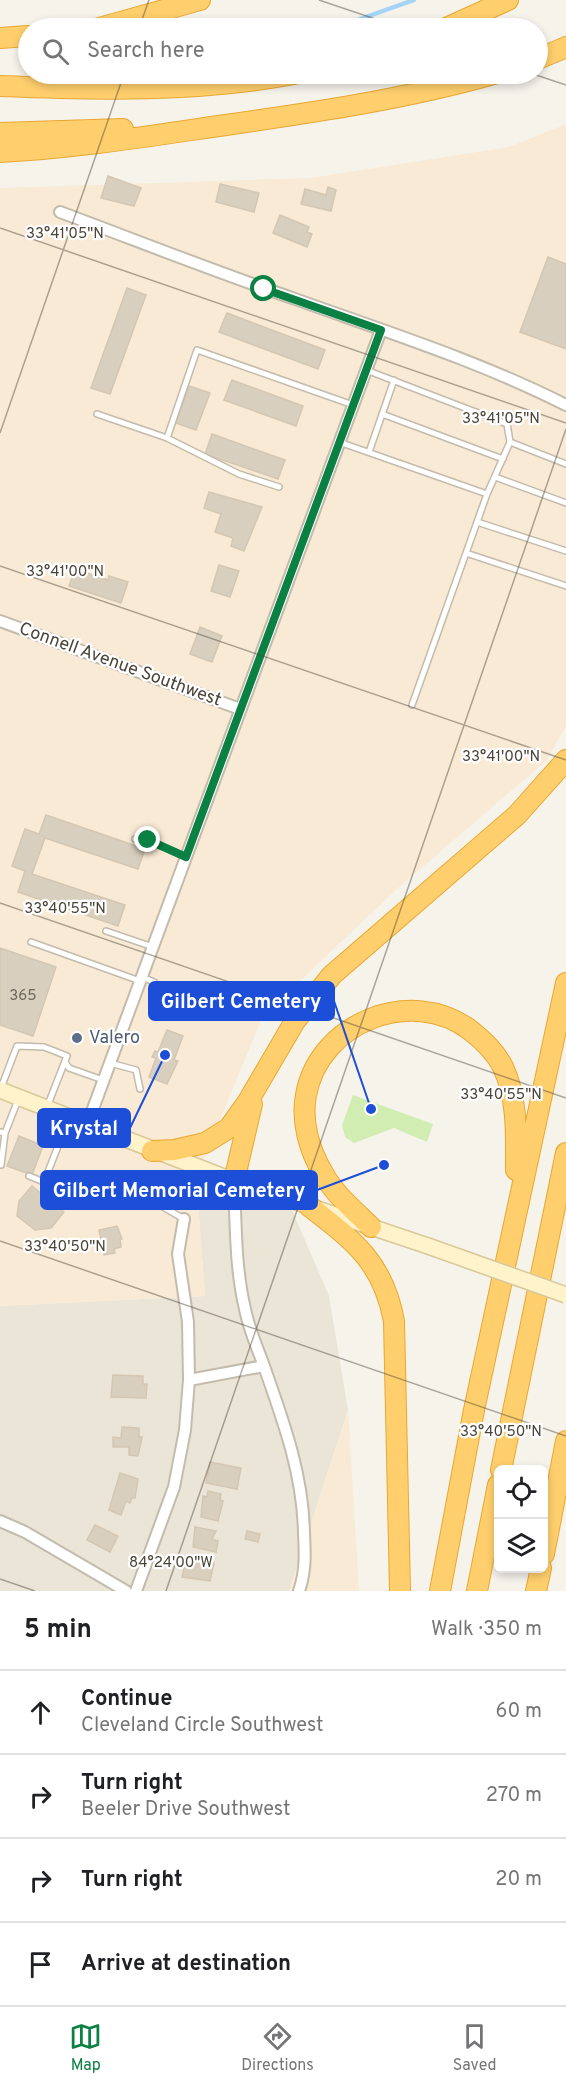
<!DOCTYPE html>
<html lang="en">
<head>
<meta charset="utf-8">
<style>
  body { margin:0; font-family:Overpass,sans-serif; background:#f2f2f2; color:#202124 }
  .controls { position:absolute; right:18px; bottom:18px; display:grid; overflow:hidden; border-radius:9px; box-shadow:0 3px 9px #0003 }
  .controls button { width:54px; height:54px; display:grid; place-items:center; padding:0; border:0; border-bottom:2px solid #e0e0e0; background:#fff; color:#202124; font:30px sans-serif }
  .stop { position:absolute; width:18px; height:18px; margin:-14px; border:4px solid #0b8043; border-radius:50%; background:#fff }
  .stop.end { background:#0b8043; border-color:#fff; box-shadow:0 2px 6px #0008 }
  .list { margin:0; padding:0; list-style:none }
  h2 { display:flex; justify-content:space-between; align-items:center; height:78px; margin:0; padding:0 24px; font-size:26px }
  h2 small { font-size:20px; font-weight:400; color:#757577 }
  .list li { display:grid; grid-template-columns:39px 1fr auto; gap:18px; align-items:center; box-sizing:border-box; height:84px; padding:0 24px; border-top:2px solid #e0e0e0 }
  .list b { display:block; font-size:22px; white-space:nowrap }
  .list p { margin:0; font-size:20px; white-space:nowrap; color:#757577 }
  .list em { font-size:20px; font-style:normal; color:#757577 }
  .icon { flex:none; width:33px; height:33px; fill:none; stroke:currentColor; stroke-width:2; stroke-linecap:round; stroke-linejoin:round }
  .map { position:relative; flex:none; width:566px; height:1591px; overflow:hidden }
  .search { position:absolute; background:#fff; box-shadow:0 3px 9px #0003; left:18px; right:18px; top:18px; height:66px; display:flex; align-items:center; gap:15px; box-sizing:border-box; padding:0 21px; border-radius:33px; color:#757577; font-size:22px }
  .sheet { height:414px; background:#fff }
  nav { display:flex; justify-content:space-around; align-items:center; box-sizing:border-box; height:84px; border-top:2px solid #e0e0e0; background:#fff; font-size:16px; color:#757577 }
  nav a { display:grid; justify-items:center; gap:3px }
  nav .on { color:#0b8043 }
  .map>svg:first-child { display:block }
  .residential { fill:#ebe5d8 }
  .commercial { fill:#f9ead5 }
  .green { fill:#d2edb1 }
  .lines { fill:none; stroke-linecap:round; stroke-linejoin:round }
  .stream { stroke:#a4d4f6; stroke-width:4.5 }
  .building { fill:#d9cfbf; stroke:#d4c7b2; stroke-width:1.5 }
  .service-casing { stroke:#c3bbac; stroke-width:8 }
  .minor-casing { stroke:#c3bbac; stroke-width:14 }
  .secondary-casing { stroke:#d9c898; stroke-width:18 }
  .motorway-casing { stroke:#e9a732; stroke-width:22 }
  .service { stroke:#fff; stroke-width:5 }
  .minor { stroke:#fff; stroke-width:10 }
  .secondary { stroke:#fff3cc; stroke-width:15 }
  .motorway { stroke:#ffcf6d; stroke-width:20 }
  .secondary-bridge-casing { stroke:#d9c898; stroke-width:18; stroke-linecap:butt }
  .secondary-bridge { stroke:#fff3cc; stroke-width:15 }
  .route { stroke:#0b8043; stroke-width:8 }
  .ticks { fill:none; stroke:#4b4438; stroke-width:1.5; stroke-opacity:0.45 }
  .service-dot { fill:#5c6f8a; stroke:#fff; stroke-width:2 }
  .labels { text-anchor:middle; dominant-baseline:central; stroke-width:4.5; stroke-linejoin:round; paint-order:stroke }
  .number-label { font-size:15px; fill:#6e675a }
  .street-label { font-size:18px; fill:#4b4438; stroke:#fff }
  .service-label { font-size:18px; fill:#4e5e75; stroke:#fff; text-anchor:start }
  .ticks-label { font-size:15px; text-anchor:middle; fill:#4b4438; stroke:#fff; stroke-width:4.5; stroke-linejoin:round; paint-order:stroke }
  .leader { fill:none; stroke:#1d4ed8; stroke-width:2 }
  .callout-dot { fill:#1d4ed8; stroke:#fff; stroke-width:2 }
  .callout { fill:#1d4ed8; stroke:#1d4ed8; stroke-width:2 }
  .callout-label { font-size:20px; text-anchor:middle; font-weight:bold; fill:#fff }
</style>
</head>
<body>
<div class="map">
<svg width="566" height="1591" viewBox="0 0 566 1591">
  <rect width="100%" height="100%" fill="#f6f3eb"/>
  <path class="residential" d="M196,1177L292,1210L329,1296L348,1410L289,1591H0V1306L205,1296Z"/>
  <path class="commercial" d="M566,124V726L547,760L397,889L263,1016L196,1177L205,1296L0,1306V188L311,178L509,147Z
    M348,1410L359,1591H289Z"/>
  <path class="green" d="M353,1095L433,1124L427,1142L394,1128L354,1143L345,1137L342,1125Z"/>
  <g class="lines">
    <path class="stream" d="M335,28L414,0
      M538,39L550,47"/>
  </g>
  <path class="building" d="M108,176L141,188L134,206L101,198Z
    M220,184L259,193L254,212L216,202Z
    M328,187L336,190L331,211L301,204L305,189L326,195Z
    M280,215L309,227L307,232L312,234L307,247L273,233Z
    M548,257L566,264V349L520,332Z
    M127,288L146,295L110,394L91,388Z
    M227,313L325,350L318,369L219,332Z
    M232,380L303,406L296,426L224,400Z
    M189,386L210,393L196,430L176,423Z
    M212,434L285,460L278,479L205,454Z
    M209,492L262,507L244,551L231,546L233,538L215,532L221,514L204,508Z
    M219,565L239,571L230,597L211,591Z
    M75,569L108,580L109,576L128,582L121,603L69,586Z
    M200,627L222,636L212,662L190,654Z
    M46,815L145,849L138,869L45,838L32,874L125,905L118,926L18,892L25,871L12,866L25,829L39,834Z
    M0,948L56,967L33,1036L0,1025Z
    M167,1030L183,1036L174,1060L178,1061L167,1084L149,1077L156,1058L152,1057L155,1051L158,1052Z
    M19,1136L43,1146L32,1175L7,1166Z
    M32,1186L64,1212L51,1228L35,1230L17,1216L19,1201Z
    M117,1226L122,1239H120L121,1247L114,1249L115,1253L104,1255L99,1230Z
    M113,1375L143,1376V1384H147L146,1398L111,1397Z
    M122,1427L139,1428V1437H142L138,1456L129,1455V1447H113V1437L121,1438Z
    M210,1462L241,1468L237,1489L206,1483Z
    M120,1473L138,1479L135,1498H132L130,1503L126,1501L121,1515L109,1510Z
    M208,1491L221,1494L220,1500L223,1501L218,1521L201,1517L203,1496L207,1497Z
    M95,1525L118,1536L110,1552L87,1540Z
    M195,1527L216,1531L212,1539L218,1541L216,1552L193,1547Z
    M247,1531L260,1534L258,1542L245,1539Z
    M187,1556L214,1563L210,1581L182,1577Z"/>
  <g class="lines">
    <g class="service-casing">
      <path id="service" d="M366,370L507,424L510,442L487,494L412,705
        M97,414L167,438
        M382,414L503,459
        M339,442L487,494
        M510,442L566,464
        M369,452L394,380
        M495,477L566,503
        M279,487L239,474L167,438L197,350L353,405
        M477,522L566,551
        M466,553L566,586
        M135,839L148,840L186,857
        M106,931L153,947
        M31,942L140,981
        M142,977L154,982
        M65,1062L69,1068L103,1080
        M110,1063L136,1070L140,1089
        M1,1088L17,1046L44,1047L67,1056L47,1107
        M0,1132L5,1133L18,1100
        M1,1165L5,1133
        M29,1176L44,1182L69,1118
        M118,1199L158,1204L184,1219"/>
    </g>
    <g class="minor-casing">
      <path id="minor" d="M60,212C138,241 216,272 295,299C387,332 479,361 566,405
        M0,621L240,709
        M87,1125L381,330
        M234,1181C236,1224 235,1267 245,1309C249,1330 258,1349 265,1369C284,1423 303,1475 304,1533C305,1553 306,1571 299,1591
        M189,1380L264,1366
        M0,1521L25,1532L126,1591
        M136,1591L174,1487L185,1430L189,1380L188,1322L178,1254L184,1219"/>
    </g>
    <g class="secondary-casing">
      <path id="secondary" d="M0,1090L234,1181L428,1246"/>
    </g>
    <g class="motorway-casing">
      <path id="motorway" d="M99,28L200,0
        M446,28L508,0
        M0,38L28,36
        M538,59L566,47
        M0,86C97,90 198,92 294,74
        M0,133L123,129
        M0,152C76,148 150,136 226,125C316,112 406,99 494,74
        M152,1151L174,1150L205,1143L229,1128L247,1103L295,1021L332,975L517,815L566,760
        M234,1181L252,1104
        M309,1206C354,1241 383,1262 394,1321L400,1591
        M371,1227C355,1211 334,1194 323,1173C309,1150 301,1121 306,1095C319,1022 412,986 470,1030C483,1040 496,1053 503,1067C518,1099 516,1136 516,1170
        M501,1470L566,1153
        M544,1554L566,1441
        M440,1591L474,1410L566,983
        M477,1591L498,1485
        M536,1591L541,1568"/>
    </g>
    <use href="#service" class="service"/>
    <use href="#minor" class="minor"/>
    <use href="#secondary" class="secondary"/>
    <use href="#motorway" class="motorway"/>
    <g class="secondary-bridge-casing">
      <path id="secondary-bridge" d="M428,1246L566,1295"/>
    </g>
    <use href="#secondary-bridge" class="secondary-bridge"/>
  </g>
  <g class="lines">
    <path class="route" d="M148,840L186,857L381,330L264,289"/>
  </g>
  <path class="ticks" d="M319,0L402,28M139,28L149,0M533,74L566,85M0,228L566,423M0,433L124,74M0,566L566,760M0,903L566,1098M0,1241L566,1436M0,1579L35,1591M166,1591L566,429"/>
  <circle class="service-dot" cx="77" cy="1038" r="6"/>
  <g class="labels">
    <g class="number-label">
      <text x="23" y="996">365</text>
    </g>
    <g class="street-label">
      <text transform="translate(120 665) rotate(20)">Connell Avenue Southwest</text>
    </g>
    <g class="service-label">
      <text x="89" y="1038">Valero</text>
    </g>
  </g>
  <g class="ticks-label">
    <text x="65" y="238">33°41'05"N</text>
    <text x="501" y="423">33°41'05"N</text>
    <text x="65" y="576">33°41'00"N</text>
    <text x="501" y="761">33°41'00"N</text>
    <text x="65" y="913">33°40'55"N</text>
    <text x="501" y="1099">33°40'55"N</text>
    <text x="65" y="1251">33°40'50"N</text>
    <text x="501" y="1436">33°40'50"N</text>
    <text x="171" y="1567">84°24'00"W</text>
  </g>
  <path class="leader" d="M371 1109L334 1001M165 1055L130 1128M384 1165L317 1190"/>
  <g class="callout-dot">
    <circle cx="371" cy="1109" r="6"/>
    <circle cx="165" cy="1055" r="6"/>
    <circle cx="384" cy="1165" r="6"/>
  </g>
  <g class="callout">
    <rect x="149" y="982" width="185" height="38" rx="6"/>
    <rect x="38" y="1109" width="92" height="38" rx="6"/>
    <rect x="41" y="1171" width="276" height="38" rx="6"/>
  </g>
  <g class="callout-label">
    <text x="241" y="1008">Gilbert Cemetery</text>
    <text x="84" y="1135">Krystal</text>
    <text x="179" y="1197">Gilbert Memorial Cemetery</text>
  </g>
</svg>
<div class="controls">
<button><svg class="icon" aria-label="locate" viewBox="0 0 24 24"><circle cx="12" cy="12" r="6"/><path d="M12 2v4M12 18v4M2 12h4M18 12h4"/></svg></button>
<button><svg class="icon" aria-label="layers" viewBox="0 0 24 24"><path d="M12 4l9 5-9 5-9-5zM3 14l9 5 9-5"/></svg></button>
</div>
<div class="stop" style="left:264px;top:289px"></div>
<div class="stop end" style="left:148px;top:840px"></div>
<div class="search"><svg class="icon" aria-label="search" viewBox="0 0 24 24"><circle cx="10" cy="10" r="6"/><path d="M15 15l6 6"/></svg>Search here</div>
</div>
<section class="sheet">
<h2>5 min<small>Walk · 350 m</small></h2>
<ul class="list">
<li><svg class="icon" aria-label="ahead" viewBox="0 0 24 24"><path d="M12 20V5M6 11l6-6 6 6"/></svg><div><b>Continue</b><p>Cleveland Circle Southwest</p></div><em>60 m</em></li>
<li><svg class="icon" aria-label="right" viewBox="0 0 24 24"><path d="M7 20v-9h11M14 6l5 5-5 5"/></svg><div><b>Turn right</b><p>Beeler Drive Southwest</p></div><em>270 m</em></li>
<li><svg class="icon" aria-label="right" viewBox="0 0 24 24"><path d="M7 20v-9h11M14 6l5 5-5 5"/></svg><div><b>Turn right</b></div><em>20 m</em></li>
<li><svg class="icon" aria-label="arrive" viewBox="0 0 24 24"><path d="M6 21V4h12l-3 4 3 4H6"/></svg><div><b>Arrive at destination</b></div></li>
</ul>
</section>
<nav>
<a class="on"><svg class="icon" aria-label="map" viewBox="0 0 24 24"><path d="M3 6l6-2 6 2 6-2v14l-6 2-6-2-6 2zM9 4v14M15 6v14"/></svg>Map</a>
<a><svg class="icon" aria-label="directions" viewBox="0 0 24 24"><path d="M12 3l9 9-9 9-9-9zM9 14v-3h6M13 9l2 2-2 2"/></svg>Directions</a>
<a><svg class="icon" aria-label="saved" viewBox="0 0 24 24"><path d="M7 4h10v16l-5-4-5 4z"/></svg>Saved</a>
</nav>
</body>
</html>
